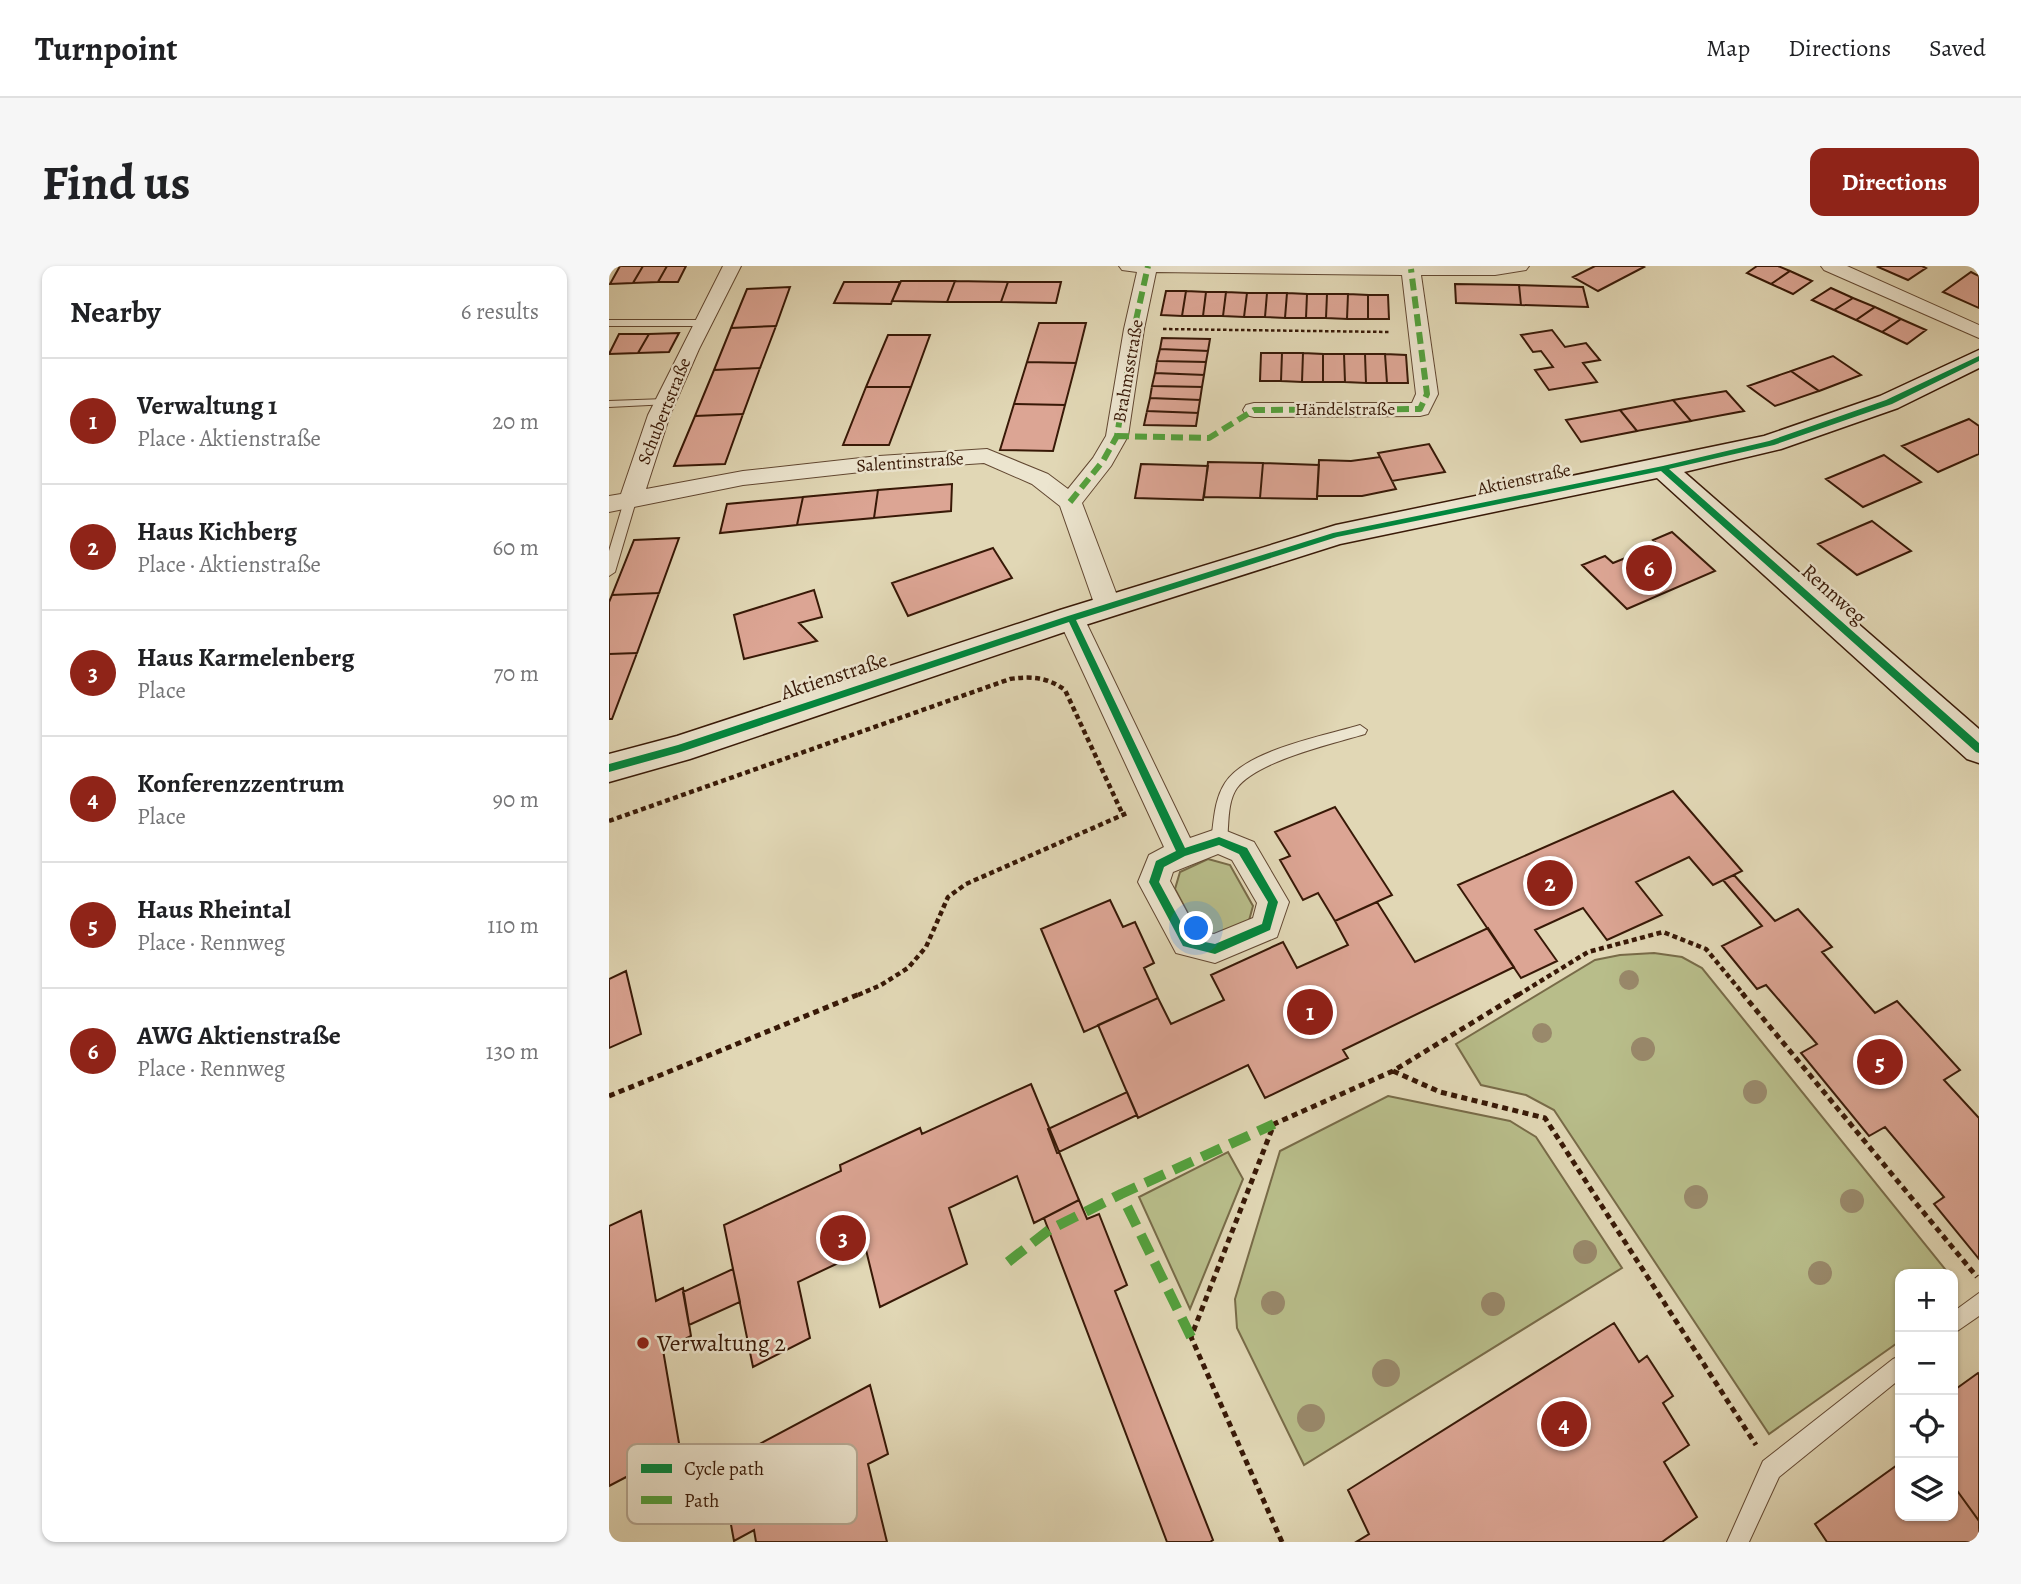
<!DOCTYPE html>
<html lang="en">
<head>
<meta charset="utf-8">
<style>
  body { margin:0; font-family:Alegreya,serif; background:#f6f6f6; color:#202124 }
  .controls { position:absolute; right:21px; bottom:21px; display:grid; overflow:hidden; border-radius:14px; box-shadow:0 2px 5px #0004 }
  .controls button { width:63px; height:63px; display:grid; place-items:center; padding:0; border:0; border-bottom:2px solid #e0e0e0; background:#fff; color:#202124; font:35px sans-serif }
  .you { position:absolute; left:588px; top:663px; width:24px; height:24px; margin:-18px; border:5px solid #fff; border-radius:50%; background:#1a73e8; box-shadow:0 0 0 10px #1a73e833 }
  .badge { display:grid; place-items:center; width:46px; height:46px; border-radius:50%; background:#8f2418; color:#fff; font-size:23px; font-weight:700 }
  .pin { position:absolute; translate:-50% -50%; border:4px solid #fff; box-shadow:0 2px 7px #0006 }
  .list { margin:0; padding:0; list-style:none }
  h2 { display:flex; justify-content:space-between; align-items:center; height:91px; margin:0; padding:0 28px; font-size:30px }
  h2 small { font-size:23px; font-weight:400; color:#757577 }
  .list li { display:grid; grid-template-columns:46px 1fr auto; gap:21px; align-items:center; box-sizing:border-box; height:126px; padding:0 28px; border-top:2px solid #e0e0e0 }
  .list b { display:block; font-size:26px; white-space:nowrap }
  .list p { margin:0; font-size:23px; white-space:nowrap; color:#757577 }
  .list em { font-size:23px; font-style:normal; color:#757577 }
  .icon { flex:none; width:38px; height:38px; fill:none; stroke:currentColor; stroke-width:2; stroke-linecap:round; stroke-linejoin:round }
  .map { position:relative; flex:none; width:1370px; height:1276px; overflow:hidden; border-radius:14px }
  header { display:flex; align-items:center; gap:42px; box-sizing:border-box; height:98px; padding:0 35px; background:#fff; border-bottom:2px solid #e0e0e0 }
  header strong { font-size:33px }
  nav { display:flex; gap:38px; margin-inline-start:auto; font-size:24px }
  .intro { display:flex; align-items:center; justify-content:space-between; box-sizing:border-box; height:168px; padding:0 42px }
  h1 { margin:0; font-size:49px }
  .button { padding:18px 32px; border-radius:14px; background:#8f2418; color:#fff; font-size:24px; font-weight:700 }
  main { display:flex; gap:42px; padding:0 42px }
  aside { flex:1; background:#fff; border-radius:14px; box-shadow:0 2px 5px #0004 }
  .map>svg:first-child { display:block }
  .green { fill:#b8bd8a; stroke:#786b48; stroke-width:2 }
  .building { fill:#dca594; stroke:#381907; stroke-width:2 }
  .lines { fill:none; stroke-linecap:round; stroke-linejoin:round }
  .lane-casing { stroke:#624832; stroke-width:2 }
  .street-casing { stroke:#624832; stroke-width:2 }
  .secondary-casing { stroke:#381907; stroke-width:3 }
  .path-far2 { stroke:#381907; stroke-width:2.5; stroke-dasharray:3.5 2.5; stroke-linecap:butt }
  .path-far1 { stroke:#381907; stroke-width:4.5; stroke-dasharray:5 3.5; stroke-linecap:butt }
  .path { stroke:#381907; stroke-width:5; stroke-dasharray:6 4.5; stroke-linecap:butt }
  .lane { fill:#ece5cf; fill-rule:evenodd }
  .street { fill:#ece5cf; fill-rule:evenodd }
  .secondary { fill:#ece5cf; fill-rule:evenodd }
  .quiet-far1 { stroke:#53a13d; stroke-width:6; stroke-dasharray:12 6; stroke-linecap:butt }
  .quiet { stroke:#53a13d; stroke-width:10; stroke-dasharray:21 10; stroke-linecap:butt }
  .cycleway-casing { stroke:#ece5cf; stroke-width:5 }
  .cycleway { fill:#00873e; fill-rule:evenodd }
  .tree { fill:#99896b }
  .poi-dot { fill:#8f2418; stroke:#ece5cf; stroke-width:2.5 }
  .labels { text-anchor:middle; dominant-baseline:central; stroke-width:5; stroke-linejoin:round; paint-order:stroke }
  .far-street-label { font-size:18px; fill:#381907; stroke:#ece5cf }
  .street-label { font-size:21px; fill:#381907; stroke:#ece5cf }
  .near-poi-label { font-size:24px; fill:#381907; stroke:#ece5cf; text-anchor:start }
  .key { fill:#ece5cf; stroke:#b6a893; stroke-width:2 }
  .key-label { font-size:19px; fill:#381907 }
</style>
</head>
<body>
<header>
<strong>Turnpoint</strong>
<nav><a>Map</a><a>Directions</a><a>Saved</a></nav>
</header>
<div class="intro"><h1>Find us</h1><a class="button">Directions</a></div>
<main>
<aside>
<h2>Nearby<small>6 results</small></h2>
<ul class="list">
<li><span class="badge">1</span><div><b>Verwaltung 1</b><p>Place · Aktienstraße</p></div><em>20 m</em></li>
<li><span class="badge">2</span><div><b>Haus Kichberg</b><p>Place · Aktienstraße</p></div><em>60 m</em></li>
<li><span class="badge">3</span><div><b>Haus Karmelenberg</b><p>Place</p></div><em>70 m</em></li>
<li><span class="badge">4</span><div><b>Konferenzzentrum</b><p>Place</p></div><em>90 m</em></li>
<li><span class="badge">5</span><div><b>Haus Rheintal</b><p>Place · Rennweg</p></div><em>110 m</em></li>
<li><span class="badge">6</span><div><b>AWG Aktienstraße</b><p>Place · Rennweg</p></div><em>130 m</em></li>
</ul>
</aside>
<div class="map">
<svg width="1370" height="1276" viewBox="0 0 1370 1276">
  <rect width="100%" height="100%" fill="#e1d7b5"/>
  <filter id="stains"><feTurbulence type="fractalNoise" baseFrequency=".00286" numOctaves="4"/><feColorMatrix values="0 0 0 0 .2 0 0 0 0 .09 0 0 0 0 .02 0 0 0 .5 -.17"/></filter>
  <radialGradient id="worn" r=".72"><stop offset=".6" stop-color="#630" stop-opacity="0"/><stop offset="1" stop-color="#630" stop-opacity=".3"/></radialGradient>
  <path class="green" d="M599,593L621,599L644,640L639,658L610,671L589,666L566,623L571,606Z
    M1045,687L1073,691L1093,702L1340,1008H1291V1075L1160,1168L945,844L917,829L872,819L847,778L986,694L1011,689Z
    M779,830L901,855L927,871L1013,1002L695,1199L628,1062L626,1033L671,885Z
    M619,886L634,913L581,1043L530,931Z"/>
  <path class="building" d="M11,0H34L24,17L1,18Z
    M34,0H58L49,16L24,17Z
    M58,0H77L69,16H49Z
    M986,0H1033L1035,1L989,25L964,11Z
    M1148,0H1169L1181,5L1162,18L1138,7Z
    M1271,0H1313L1317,2L1299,14L1269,1Z
    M1181,5L1203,15L1184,28L1162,18Z
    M1362,6L1370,10V42L1334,26Z
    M292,15H346L338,36L283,35Z
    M346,15L399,16L392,36H338Z
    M235,16H291L282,38L225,37Z
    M399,16H452L447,37L392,36Z
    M846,18L910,19L912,39L847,37Z
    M910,19L974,21L979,41L912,39Z
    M181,21L167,60L122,62L138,23Z
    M1222,22L1244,32L1225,44L1203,34Z
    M557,25H577L573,50L552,49Z
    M577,25L597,26L594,50H573Z
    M597,26H617L614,50H594Z
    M617,26L638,27L635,51L614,50Z
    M638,27H658L656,51H635Z
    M658,27H678L676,52L656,51Z
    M678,27L698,28L697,52H676Z
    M698,28H718L717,52H697Z
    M718,28H739L738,53L717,52Z
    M739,28L759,29V53H738Z
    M759,29H779L780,53H759Z
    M1244,32L1266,41L1247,54L1225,44Z
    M1266,41L1292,53L1273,66L1247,54Z
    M1292,53L1317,64L1298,78L1273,66Z
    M430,57H477L467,97L418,96Z
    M167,60L151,102L105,104L122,62Z
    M943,64L956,81L977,77L991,94L974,97L988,116L940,124L926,104L944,101L932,85L924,86L912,69Z
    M70,67L60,86L29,87L40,68Z
    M10,68H40L29,87L0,88Z
    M279,69H321L302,121H257Z
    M553,72L601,73L599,85L551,83Z
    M551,83L599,85L597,96L548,95Z
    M652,87H673L672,115H651Z
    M673,87H694L693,116L672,115Z
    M694,87L714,88V116H693Z
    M714,88H735L736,116H714Z
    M735,88H756L757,117L736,116Z
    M756,88H776L778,117H757Z
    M776,88L797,89L799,117H778Z
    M1224,90L1252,109L1210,125L1182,105Z
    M548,95L597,96L595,109L546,107Z
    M418,96L467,97L456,139L405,138Z
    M151,102L134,148L86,150L105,104Z
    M1182,105L1210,125L1166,140L1139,120Z
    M546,107L595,109L593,121L543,120Z
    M543,120L593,121L591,134L541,132Z
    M257,121H302L280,179H234Z
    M1117,125L1135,145L1082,155L1064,134Z
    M541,132L591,134L589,147L538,145Z
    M1064,134L1082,155L1028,165L1011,144Z
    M405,138L456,139L444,185L391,184Z
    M1011,144L1028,165L972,176L957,154Z
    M538,145L589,147L587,160L535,159Z
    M134,148L116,198L65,200L86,150Z
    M1360,153L1370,160V188L1329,206L1293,180Z
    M820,178L836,206L783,215L769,187Z
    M1275,189L1312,216L1254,241L1217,213Z
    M771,191L787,223L753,230H708L710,194L742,195Z
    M599,196L654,197L651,232L595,231Z
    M654,197L710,199L708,233L651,232Z
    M532,198L599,200L594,234L526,232Z
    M343,218L342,245L265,252L269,224Z
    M269,224L265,252L188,259L194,231Z
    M194,231L188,259L111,267L118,238Z
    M1263,255L1302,285L1248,309L1209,278Z
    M1063,266L1106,305L1018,343L973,299L996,290L1004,297L1049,279L1044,274Z
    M70,272L50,327L3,329L25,274Z
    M384,282L403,312L299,350L283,317Z
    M205,324L213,351L190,357L208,375L135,393L125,349Z
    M50,327L28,387L0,388V336L3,329Z
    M28,387L3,453H0V388Z
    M1064,525L1133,605L1104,619L1080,591L1027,616L1053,649L998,674L974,642L926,664L948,695L912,712L849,619Z
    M726,541L783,629L726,655L709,627L694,634L671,594L681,590L666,566Z
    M1125,609L1166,655L1189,643L1223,681L1213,686L1266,747L1288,735L1351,804L1335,814L1370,852V993L1325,938L1335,931L1276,861L1260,870L1192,787L1208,778L1157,719L1148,723L1113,680L1153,660L1114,614Z
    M501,634L514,661L526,656L545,697L535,702L549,732L475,766L432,663Z
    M768,636L806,696L879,662L905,701L734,784L739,792L656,832L639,799L529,852L489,759L549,732L562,758L615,734L602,709L674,676L688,702L739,679L726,655Z
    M17,705L32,768L0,782V713Z
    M422,818L470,934L425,957L408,910L340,942L358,998L271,1041L257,984L189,1016L201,1072L144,1101L115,959L232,905L231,899L311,862L313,868Z
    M518,826L528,849L448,887L439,863Z
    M470,934L478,953L490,948L518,1019L506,1025L604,1274L601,1276H558L435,952Z
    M32,945L47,1035L74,1022L82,1070L54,1084L71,1183L0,1220V960Z
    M124,1003L131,1036L80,1059L74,1026Z
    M1005,1057L1030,1096L1038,1090L1064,1130L1054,1137L1080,1179L1055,1196L1088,1251L1053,1276H747L760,1268L739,1224Z
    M1369,1107L1370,1108V1255L1344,1219V1125Z
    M261,1119L279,1188L259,1198L278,1276H147L145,1264L125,1275L111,1199Z
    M1291,1197V1250H1344V1219L1370,1255V1276H1218L1206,1258Z"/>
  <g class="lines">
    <g class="lane-casing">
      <path id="lane" d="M0,54H93L98,57L93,60H0Z
        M56,133L60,134V138L0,141V135Z
        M21,231L27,235L6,306L0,310V285L15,235Z
        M751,459L758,464L756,468C723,478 648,495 628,522C618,536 620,559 618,575L615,579H605L602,575C605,555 605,534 616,517C637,484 715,470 751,459Z
        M1370,1027V1050L1344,1068V1046Z
        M1291,1090V1113L1170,1211L1140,1276H1118L1154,1195L1284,1093Z"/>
    </g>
    <g class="street-casing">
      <path id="street" d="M114,0H132L90,83L61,149L37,223L134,205L270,190L378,183L439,208L459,223L484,192L497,170L515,63L528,6L513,4L510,0H920L917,4L886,9H812L829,128L819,148L811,150L645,151L637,149L634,144L637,139L645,137H803L807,128L793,9L547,6L535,63L519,170L502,200L473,237L512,340L508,346L499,349L490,346L486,340L451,240L423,218L375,197L270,204L134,219L0,246V230L12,228L39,149Z
        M1212,0H1238L1370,59V72L1215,4Z
        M462,343L471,345L475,352L581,572L610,562L645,576L680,636L668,671L606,697L567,687L529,616L540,589L555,581L449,352L453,345ZM609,588L623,594L648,637L644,652L605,668L588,665L561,615L564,606Z"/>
    </g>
    <g class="secondary-casing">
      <path id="secondary" d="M1370,84V102L1289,142L1172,183L1075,206L1370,463V497L1358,493L1048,212L731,278L473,360L81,493L0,516V488L68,470L451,344L727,259L1155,170L1271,130Z"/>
    </g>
    <path class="path-far2" d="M554,63L780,66"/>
    <path class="path-far1" d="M0,555L401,413C422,410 438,411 456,424L514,549
      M249,729L272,719L299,702L317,681L339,631L357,618L518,547
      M909,729L979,686L1054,666L1097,683L1135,729"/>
    <path class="path" d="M1133,727L1368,1011
      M784,805L831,826L936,852L1147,1179
      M0,830L253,727
      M673,1276L582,1071L665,858L784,805L912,727"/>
    <use href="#lane" class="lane"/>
    <use href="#street" class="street"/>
    <use href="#secondary" class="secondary"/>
    <path class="quiet-far1" d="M508,170L600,172L645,144L811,143L818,128L802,3
      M461,236L494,195L508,170L525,63L539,0"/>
    <path class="quiet" d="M399,996L440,964L512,928
      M582,1071L512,928L665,858"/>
    <g class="cycleway-casing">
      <path id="cycleway" d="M1370,90V95L1283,138L1165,179L1060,203L1370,477V487L1367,486L1052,205L728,271L467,354L576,582L610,571L638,582L669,636L661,664L606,688L574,680L540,616L547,595L567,585L460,356L72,486L0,506V498L69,479L459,350L724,267L1054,200L1160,175L1277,134ZM610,579L630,588L659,636L653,658L606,678L581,673L550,616L555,601L576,590Z"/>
    </g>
    <use href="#cycleway" class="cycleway"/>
  </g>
  <g class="tree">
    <circle cx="1020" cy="714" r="10"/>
    <circle cx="933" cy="767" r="10"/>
    <circle cx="1034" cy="783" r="12"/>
    <circle cx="1146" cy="826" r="12"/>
    <circle cx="1087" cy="931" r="12"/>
    <circle cx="1243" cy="935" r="12"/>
    <circle cx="976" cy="986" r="12"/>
    <circle cx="1211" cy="1007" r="12"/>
    <circle cx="664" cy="1037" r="12"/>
    <circle cx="884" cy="1038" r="12"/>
    <circle cx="777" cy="1107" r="14"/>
    <circle cx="702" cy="1152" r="14"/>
  </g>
  <circle class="poi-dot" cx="34" cy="1077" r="7"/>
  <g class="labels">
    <g class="far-street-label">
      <text transform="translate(519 105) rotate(-80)">Brahmsstraße</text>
      <text x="736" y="143">Händelstraße</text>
      <text transform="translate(55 145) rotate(-68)">Schubertstraße</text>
      <text transform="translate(301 196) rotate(-4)">Salentinstraße</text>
      <text transform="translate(915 213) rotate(-12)">Aktienstraße</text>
    </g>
    <g class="street-label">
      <text transform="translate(1225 328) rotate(42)">Rennweg</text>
      <text transform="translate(225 410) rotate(-18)">Aktienstraße</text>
    </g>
    <g class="near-poi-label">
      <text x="48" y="1077">Verwaltung 2</text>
    </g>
  </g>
  <rect x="18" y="1178" width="230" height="80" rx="10" class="key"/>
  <rect x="32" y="1198" width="31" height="9" fill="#00873e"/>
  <rect x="32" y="1230" width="31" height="8" fill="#53a13d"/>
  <g class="key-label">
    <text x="75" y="1209">Cycle path</text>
    <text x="75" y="1241">Path</text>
  </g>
  <rect width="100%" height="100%" filter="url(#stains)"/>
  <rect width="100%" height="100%" fill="url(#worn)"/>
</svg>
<div class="controls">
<button>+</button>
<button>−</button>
<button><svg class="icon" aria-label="locate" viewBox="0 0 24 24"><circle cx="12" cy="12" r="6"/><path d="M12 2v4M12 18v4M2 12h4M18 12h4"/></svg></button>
<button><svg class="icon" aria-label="layers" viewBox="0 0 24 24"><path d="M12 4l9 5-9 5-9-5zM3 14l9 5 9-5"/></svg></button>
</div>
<div class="you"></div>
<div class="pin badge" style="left:701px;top:746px">1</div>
<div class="pin badge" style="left:941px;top:617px">2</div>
<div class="pin badge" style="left:234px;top:972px">3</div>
<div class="pin badge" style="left:955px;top:1158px">4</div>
<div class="pin badge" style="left:1271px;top:796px">5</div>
<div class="pin badge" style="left:1040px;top:302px">6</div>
</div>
</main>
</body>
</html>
